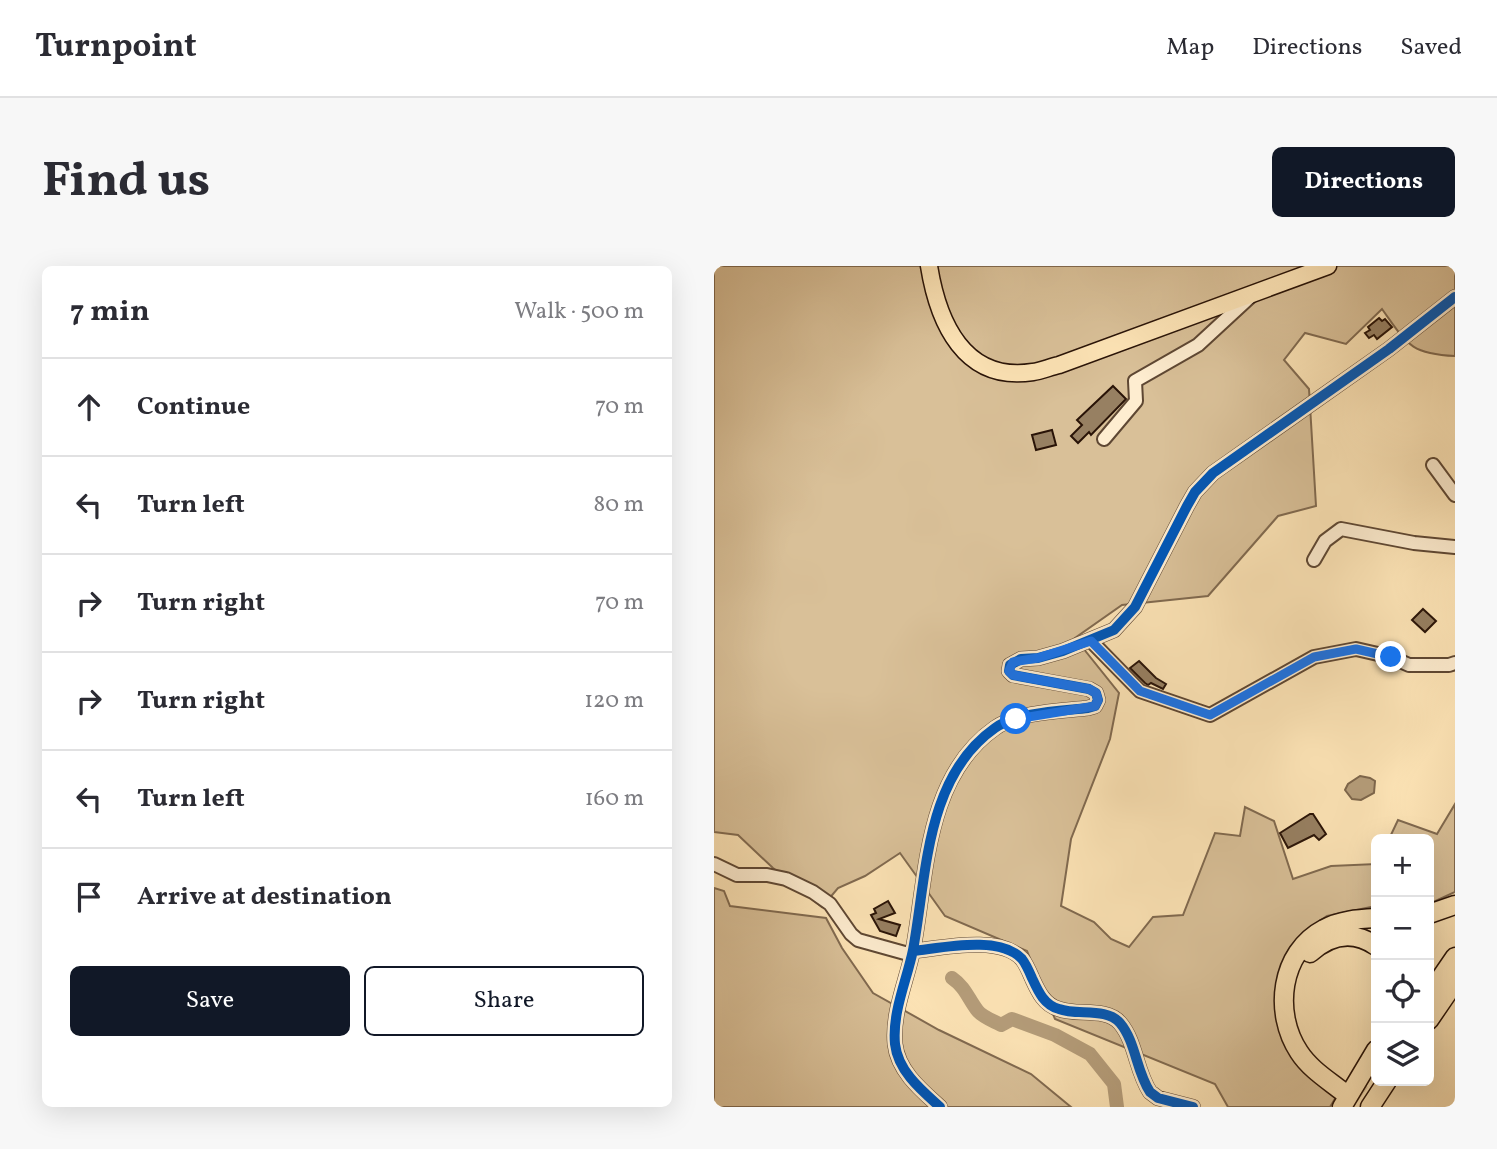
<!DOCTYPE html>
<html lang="en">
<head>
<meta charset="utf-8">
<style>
  body { margin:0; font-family:Vollkorn,serif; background:#f7f7f7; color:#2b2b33 }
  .controls { position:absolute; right:21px; bottom:21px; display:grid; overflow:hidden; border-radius:10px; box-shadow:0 7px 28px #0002 }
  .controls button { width:63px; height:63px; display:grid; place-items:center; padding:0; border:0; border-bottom:2px solid #e1e1e2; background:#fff; color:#2b2b33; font:35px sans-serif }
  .stop { position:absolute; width:21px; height:21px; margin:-16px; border:5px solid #1a73e8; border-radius:50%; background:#fff }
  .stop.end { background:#1a73e8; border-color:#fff; box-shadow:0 2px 7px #0008 }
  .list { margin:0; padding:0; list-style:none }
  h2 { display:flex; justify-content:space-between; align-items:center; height:91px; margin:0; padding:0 28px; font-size:30px }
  h2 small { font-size:23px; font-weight:400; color:#7c7c81 }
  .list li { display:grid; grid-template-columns:46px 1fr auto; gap:21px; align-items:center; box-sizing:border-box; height:98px; padding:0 28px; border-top:2px solid #e1e1e2 }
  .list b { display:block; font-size:26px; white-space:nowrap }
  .list em { font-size:23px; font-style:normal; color:#7c7c81 }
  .actions { display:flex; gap:14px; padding:21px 28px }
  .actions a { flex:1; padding:16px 0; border:2px solid #111827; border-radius:10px; text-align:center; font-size:24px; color:#111827 }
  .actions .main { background:#111827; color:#fff }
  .icon { flex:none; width:38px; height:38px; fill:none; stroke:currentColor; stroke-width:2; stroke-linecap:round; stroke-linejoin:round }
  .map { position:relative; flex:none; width:741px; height:841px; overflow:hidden; border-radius:10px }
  header { display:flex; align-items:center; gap:42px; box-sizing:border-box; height:98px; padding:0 35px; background:#fff; border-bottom:2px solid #e1e1e2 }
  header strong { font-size:33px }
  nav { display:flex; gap:38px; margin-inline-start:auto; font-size:24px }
  .intro { display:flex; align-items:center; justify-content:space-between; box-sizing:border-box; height:168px; padding:0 42px }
  h1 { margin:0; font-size:49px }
  .button { padding:18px 32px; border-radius:10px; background:#111827; color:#fff; font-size:24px; font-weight:700 }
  main { display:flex; gap:42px; padding:0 42px }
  aside { flex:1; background:#fff; border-radius:10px; box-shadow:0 7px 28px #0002 }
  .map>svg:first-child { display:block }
  .green { fill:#d9c098; stroke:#816a50; stroke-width:2 }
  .water { fill:#b59d7a; stroke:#7d664c; stroke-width:2 }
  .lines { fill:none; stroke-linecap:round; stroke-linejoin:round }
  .river { stroke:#b59d7a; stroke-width:14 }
  .building { fill:#978062; stroke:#291307; stroke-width:2 }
  .highway-tunnel { stroke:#ddc59c; stroke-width:18; stroke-dasharray:18 9; stroke-linecap:butt }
  .minor-casing { stroke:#5e4733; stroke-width:16 }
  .major-casing { stroke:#291307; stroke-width:19 }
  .highway-casing { stroke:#291307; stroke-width:21 }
  .minor { stroke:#feedd0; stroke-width:12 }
  .major { stroke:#fde4b6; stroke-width:16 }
  .highway { stroke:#fde4b6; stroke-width:18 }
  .cycleway-casing { stroke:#feedd0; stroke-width:15 }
  .cycleway { stroke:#0057b8; stroke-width:10 }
  .route { stroke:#1a73e8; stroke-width:9 }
</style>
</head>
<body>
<header>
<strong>Turnpoint</strong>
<nav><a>Map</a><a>Directions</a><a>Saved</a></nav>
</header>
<div class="intro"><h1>Find us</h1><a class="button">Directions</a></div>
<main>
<aside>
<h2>7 min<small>Walk · 500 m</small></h2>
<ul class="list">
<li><svg class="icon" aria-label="ahead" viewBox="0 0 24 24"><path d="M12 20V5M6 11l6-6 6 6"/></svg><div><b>Continue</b></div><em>70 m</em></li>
<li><svg class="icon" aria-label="left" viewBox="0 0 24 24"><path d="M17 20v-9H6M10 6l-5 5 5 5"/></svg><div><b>Turn left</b></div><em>80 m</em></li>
<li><svg class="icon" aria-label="right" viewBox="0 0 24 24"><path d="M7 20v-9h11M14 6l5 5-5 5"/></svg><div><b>Turn right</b></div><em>70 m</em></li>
<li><svg class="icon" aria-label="right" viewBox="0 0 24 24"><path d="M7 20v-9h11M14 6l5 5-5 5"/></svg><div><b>Turn right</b></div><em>120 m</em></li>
<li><svg class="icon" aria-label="left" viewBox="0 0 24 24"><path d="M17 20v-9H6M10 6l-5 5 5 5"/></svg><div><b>Turn left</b></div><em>160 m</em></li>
<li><svg class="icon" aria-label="arrive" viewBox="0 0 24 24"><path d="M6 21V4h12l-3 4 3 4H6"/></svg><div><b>Arrive at destination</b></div></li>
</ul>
<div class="actions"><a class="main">Save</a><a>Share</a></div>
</aside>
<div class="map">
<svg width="741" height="841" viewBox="0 0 741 841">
  <rect width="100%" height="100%" fill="#fde4b6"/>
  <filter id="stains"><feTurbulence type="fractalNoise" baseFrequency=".00286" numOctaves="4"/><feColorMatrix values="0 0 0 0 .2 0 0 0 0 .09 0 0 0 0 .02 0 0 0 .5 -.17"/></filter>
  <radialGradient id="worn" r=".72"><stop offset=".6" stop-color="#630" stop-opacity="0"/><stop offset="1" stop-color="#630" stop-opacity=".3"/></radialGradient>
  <path class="green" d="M0,0H741V90C696,88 693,78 668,43L632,78L591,67L570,94L595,123L602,240L564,250L494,330L408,339L361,372L405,427L396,473L357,573L347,640L380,656L397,673L415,681L439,651L469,649L501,567L526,570L531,541L560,555L579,613L617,600L662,598V640L613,650L597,661L575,683L570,695L563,737L622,831L616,841H514L501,818L341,753L313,685L231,650L186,587L151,610L124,622L108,641L59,602L24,569L0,566Z
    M741,538V626L715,638V573H675L684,554L723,568Z
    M0,622L10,625L16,640L112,652L128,682L159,727L225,764L317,808L357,841H0Z"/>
  <path class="water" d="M646,510L656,512L661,515L660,527L647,534L638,533L631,524L634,518Z"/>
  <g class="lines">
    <path class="river" d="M238,712C251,721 254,732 263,744C268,751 280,755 287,759L298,753L341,769L376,788L400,818L403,841"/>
  </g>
  <path class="building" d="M665,52L668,55L671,53L678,61L663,73L660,69L655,72L651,67L656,64L654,61Z
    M399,120L412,133L377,169L375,166L364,177L357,170L368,159L363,154Z
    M338,164L342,179L322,184L318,169Z
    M709,343L722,355L711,366L698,354Z
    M425,395L442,412L452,418L449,423L437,417L434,419L431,417L416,402Z
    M596,548H599L612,568L605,574L600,569L574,582L566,567Z
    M174,635L181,647L165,653L186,659L182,670L166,665L157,649L162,647L160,643Z"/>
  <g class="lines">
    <path class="highway-tunnel" d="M634,818L667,841"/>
    <g class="minor-casing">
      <path id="minor" d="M390,173L422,135L421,115L484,79L536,31
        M719,199L741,229
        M600,294L611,275L627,263L700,277L741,281
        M377,375L426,425L496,449L600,391L642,383L677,391L695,399H735L741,397
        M0,598L23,609H53L72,613L99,626L116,638L137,668L144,674L198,689
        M199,685C228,682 286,669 308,693C312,698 315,705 318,712C324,725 330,739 345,743C363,750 392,741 406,757C422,776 422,805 436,826L444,832L479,841
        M226,841C207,824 184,805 181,778C178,746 193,714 199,684C213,609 211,511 281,462C303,446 348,445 374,442L381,440L384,434L382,427L375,423L299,409L295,405L296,399L307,393L324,392L349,385L400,364L421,341L473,240L481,226L499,207L675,83L741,31"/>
    </g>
    <g class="major-casing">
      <path id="major" d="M215,0C224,56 250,117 319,106C327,105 336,101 345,99L614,0"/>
    </g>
    <g class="highway-casing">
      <path id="highway" d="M715,648L741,639
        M596,687C616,669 639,664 662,680
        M715,729L741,691
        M715,754L741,716
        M629,826C614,814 596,803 585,786C559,747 566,686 610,663C626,654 644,653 662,652
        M628,841L662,784
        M656,841L673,815"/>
    </g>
    <use href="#minor" class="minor"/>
    <use href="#major" class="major"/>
    <use href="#highway" class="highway"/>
    <g class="cycleway-casing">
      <path id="cycleway" d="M199,685C228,682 286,669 308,693C312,698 315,705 318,712C324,725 330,739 345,743C363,750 392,741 406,757C422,776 422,805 436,826L444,832L479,841
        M226,841C207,824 184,805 181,778C178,746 193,714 199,684C213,609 211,511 281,462C303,446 348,445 374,442L381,440L384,434L382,427L375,423L299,409L295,405L296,399L307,393L324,392L349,385L400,364L421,341L473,240L481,226L499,207L675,83L741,31"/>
    </g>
    <use href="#cycleway" class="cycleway"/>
  </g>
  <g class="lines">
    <path class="route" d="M302,453L381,440L384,434L382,427L375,423L299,409L295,405L299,396L324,392L377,375L426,425L496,449L600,391L642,383L677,391"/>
  </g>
  <rect width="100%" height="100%" filter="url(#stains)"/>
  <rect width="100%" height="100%" fill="url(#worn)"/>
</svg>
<div class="controls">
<button>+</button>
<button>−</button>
<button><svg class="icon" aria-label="locate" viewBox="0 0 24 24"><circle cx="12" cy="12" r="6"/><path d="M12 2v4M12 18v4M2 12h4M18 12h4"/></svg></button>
<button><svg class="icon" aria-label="layers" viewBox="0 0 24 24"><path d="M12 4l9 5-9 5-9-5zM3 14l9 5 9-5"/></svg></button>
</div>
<div class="stop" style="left:302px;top:453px"></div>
<div class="stop end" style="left:677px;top:391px"></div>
</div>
</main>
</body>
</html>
